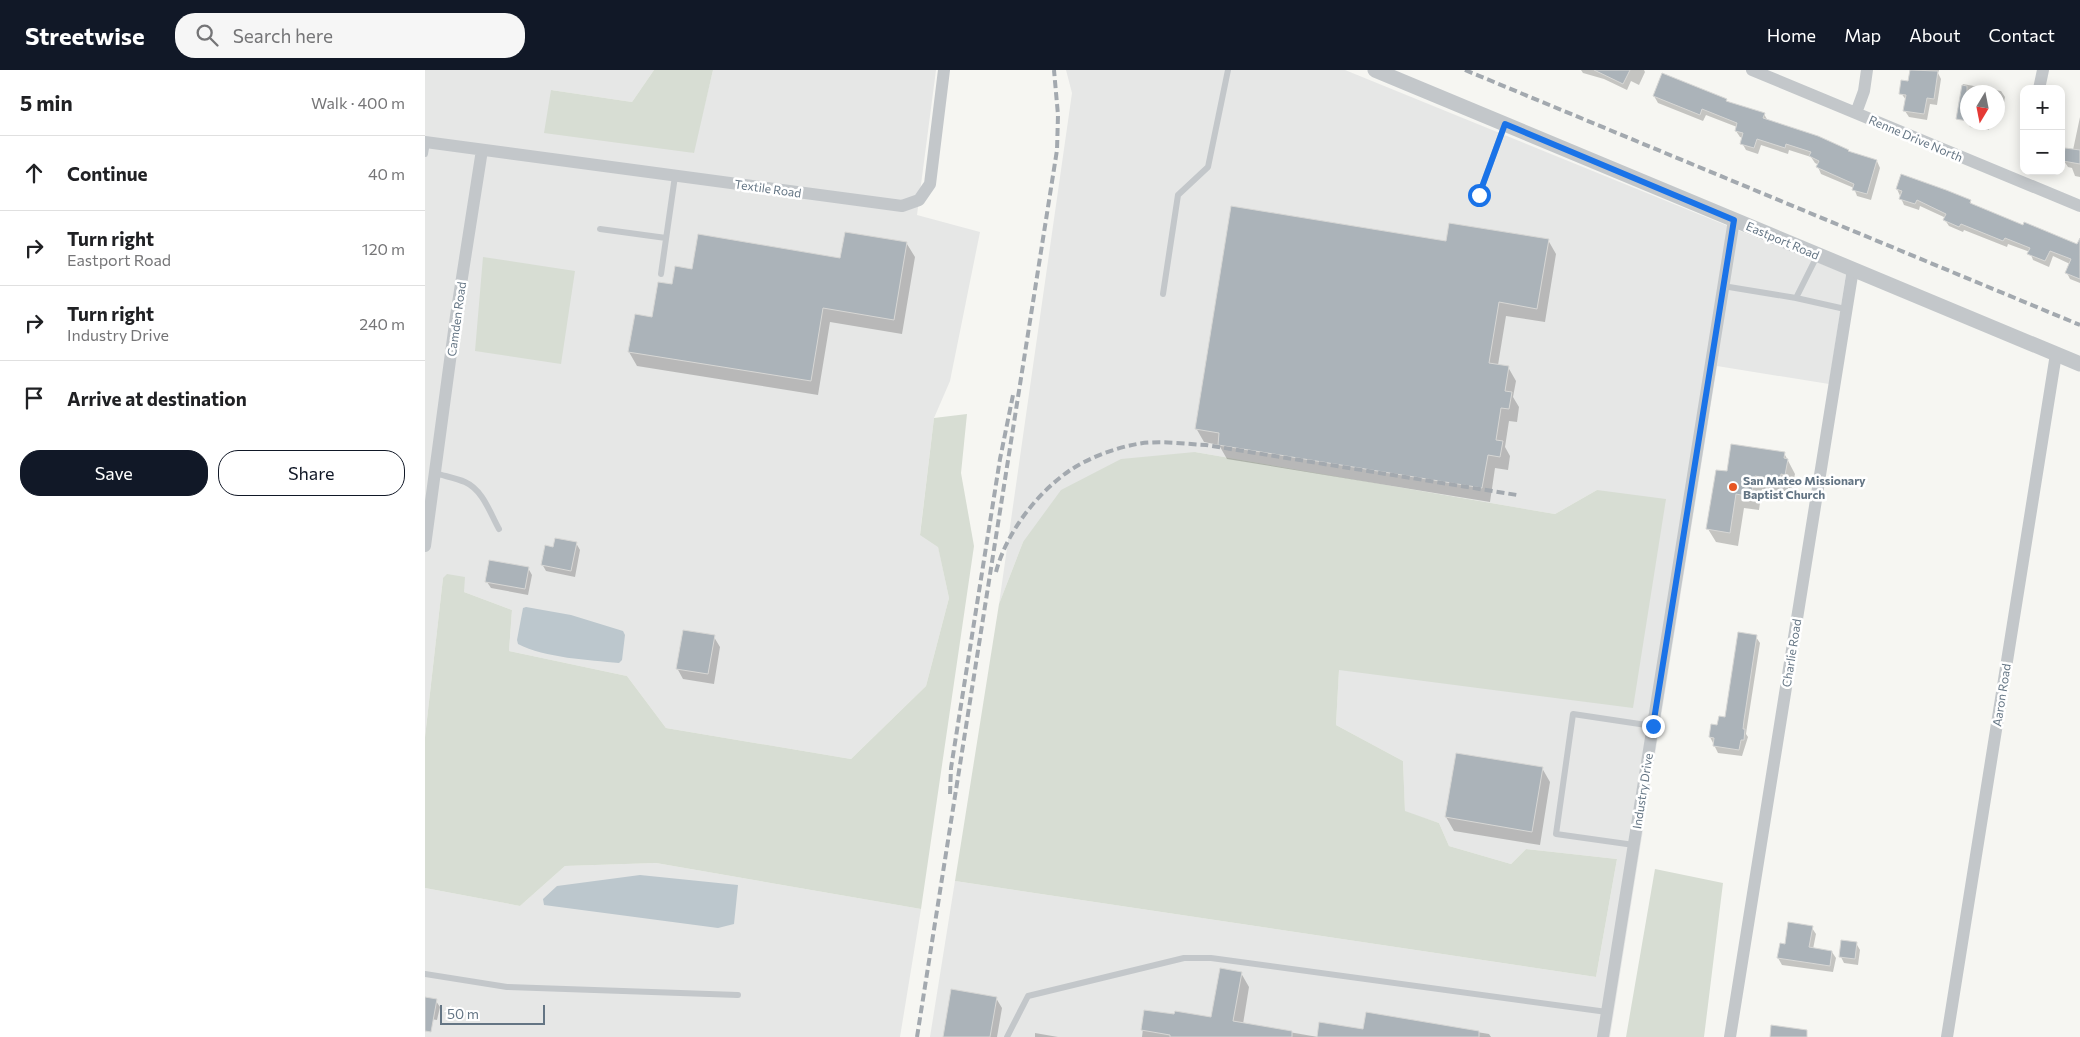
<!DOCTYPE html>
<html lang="en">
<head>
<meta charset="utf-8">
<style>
  body { margin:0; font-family:Commissioner,sans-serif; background:#f6f6f6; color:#202124 }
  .controls { position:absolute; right:15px; top:15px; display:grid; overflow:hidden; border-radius:10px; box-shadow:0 2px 12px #0003 }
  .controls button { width:45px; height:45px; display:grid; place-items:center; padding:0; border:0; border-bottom:1px solid #e0e0e0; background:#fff; color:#202124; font:25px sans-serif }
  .compass { position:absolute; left:1535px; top:15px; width:45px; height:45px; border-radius:50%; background:#fff; box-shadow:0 2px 12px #0003; rotate:190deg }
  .scale { position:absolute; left:15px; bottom:12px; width:105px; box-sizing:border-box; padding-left:5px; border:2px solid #647584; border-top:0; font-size:14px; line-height:18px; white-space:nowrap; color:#647584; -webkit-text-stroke:4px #fff; paint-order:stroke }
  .stop { position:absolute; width:15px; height:15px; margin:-11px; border:4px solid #1a73e8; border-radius:50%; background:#fff }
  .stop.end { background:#1a73e8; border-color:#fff; box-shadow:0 1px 5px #0008 }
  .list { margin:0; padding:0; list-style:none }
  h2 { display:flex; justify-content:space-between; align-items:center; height:65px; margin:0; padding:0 20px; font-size:21px }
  h2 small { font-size:16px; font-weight:400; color:#757577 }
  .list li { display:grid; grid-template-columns:32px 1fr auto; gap:15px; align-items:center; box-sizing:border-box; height:75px; padding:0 20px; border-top:1px solid #e0e0e0 }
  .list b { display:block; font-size:19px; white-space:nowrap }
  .list p { margin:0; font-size:16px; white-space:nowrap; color:#757577 }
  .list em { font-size:16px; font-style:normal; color:#757577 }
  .actions { display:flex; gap:10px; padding:15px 20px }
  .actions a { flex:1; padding:11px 0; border:1px solid #111827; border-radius:20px; text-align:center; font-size:18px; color:#111827 }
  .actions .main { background:#111827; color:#fff }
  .icon { flex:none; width:28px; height:28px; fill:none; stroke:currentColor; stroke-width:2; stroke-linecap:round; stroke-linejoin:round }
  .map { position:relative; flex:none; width:1655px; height:967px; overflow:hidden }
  header { display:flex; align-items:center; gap:30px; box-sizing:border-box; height:70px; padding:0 25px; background:#111827; color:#fff }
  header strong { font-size:24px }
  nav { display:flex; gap:28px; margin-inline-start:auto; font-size:18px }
  .search { width:350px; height:45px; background:#f6f6f6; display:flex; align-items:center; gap:12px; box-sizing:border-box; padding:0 18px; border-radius:20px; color:#757577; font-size:19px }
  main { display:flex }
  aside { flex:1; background:#fff }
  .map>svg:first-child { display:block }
  .built { fill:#e6e7e6 }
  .green { fill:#d7ddd3 }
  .water { fill:#bcc7cd }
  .shadow { fill:#0003 }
  .building { fill:#abb3b9; stroke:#d7d7d5 }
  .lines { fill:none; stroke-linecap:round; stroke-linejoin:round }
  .service { stroke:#c3c7ca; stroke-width:6 }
  .minor { stroke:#c3c7ca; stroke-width:12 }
  .tertiary { stroke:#c3c7ca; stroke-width:15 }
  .rail { stroke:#a3a9af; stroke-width:4; stroke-dasharray:8 4; stroke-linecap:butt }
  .route { stroke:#1a73e8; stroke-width:6 }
  .poi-dot { fill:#e65522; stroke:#fff; stroke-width:2 }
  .labels { text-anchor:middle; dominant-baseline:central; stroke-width:5; stroke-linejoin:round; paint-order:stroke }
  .street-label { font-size:12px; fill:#647584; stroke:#fff }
  .poi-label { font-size:12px; font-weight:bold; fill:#647584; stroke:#fff; text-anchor:start }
</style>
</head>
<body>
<header>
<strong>Streetwise</strong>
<div class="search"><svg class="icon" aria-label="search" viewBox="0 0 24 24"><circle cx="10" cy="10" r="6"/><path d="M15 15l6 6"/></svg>Search here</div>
<nav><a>Home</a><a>Map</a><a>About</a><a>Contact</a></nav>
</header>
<main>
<aside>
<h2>5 min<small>Walk · 400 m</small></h2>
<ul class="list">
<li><svg class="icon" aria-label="ahead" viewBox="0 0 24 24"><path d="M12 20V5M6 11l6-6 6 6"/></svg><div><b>Continue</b></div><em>40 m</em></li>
<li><svg class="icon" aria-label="right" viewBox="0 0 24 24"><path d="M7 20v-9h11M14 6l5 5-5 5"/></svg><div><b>Turn right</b><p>Eastport Road</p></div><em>120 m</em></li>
<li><svg class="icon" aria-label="right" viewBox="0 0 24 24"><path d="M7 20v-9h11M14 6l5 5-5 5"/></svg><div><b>Turn right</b><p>Industry Drive</p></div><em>240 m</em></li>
<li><svg class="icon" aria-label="arrive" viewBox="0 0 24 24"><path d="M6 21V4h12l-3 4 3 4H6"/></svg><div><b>Arrive at destination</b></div></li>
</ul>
<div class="actions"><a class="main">Save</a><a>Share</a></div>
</aside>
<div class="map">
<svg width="1655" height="967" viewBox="0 0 1655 967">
  <rect width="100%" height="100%" fill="#f6f6f2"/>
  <path class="built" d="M0,0H229L207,32L126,20L268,83L288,0H511L492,145L555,162L525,311L509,348L495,464L513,476L524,528L501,616L426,689L241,658L202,606L84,581L87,540L39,522L18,508L0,667Z
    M641,0H920L1421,204L1404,314L1292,296L1185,967H505L530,811L1171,907L1192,789L1101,779L1086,794L1024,776L1014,753L980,742L978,691L911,655L914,599L1208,637L1172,420L1130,444L770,382L598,472L574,534L647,23Z
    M231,793L496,839L475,967H0V818L95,836L140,796Z"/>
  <path class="green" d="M229,0H288L269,83L119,63L126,20L207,32Z
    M58,187L150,201L136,294L50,281Z
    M542,344L536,403L549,476L496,839L231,793L140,796L95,836L0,818V667L18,508L22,504L40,507L39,522L87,540L84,581L202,606L241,658L426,689L501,616L524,528L513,477L495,465L509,348Z
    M770,382L1130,444L1172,420L1241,429L1208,638L914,600L911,655L978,691L980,741L1014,753L1024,776L1086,794L1101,779L1192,789L1171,907L530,811L574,534L598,472L636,420L696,389Z
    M1230,799L1298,813L1279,967H1201Z"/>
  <path class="water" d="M101,537L146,545L198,561L200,565L197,590L194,593C164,590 120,588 93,574L92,570L98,538Z
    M215,805L313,815L309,854L293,858L119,835L118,829L132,816Z"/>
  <path class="shadow" d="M1156,0H1219L1220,2L1214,15L1206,11L1202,20L1179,9L1158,3Z
    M1487,0H1514L1513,3L1516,9L1512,35L1505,34L1502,50L1484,47L1480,41L1481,30L1476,23L1484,12Z
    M1538,14L1576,21L1580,27L1578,38L1572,37V22H1542V44L1538,43L1534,36Z
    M1229,26L1301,30L1303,33L1339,44L1343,51L1393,67L1423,81L1425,83L1452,91L1455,98L1446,130L1432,126L1429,118L1396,104L1393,97L1394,95L1390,93L1386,87L1364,80L1363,84L1336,75L1333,84L1321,80L1317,73L1318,68L1315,67L1311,61L1312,57L1281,45L1278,51L1233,33Z
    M1655,47V107L1650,106L1647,98L1643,97L1639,91L1648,80Z
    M1543,52H1565L1564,60L1545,57Z
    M1472,119L1545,131L1548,136L1655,177V213L1645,209L1642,203L1645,194L1628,186L1624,197L1608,190L1605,182L1583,174L1582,177L1539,160L1538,162L1524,156L1520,150L1521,148L1495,136L1494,140L1479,135Z
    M1123,170L1131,184L1120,252L1081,246L1073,295L1083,297L1091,311L1088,327L1094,337L1092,352L1084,351L1080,377L1085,386L1083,400L1070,398L1065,432L802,389L794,375L779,372L771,358L1022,173Z
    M482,174L490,187L477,264L405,252L393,325L212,296L204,282L248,216L268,201L416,190Z
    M1359,383L1370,404L1367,418H1363L1362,423L1337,419L1334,440L1319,438L1313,476L1291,472L1283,459L1303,403Z
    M151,473L155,480L150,507L121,501L117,494L129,479Z
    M103,498L107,505L103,525L66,518L62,512Z
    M289,567L295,577L289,614L258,609L252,598Z
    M1331,567L1335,573L1322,657L1321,664L1323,667L1317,686L1293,683L1285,667L1301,648Z
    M1117,698L1125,712L1115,775L1029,761L1021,747Z
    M1387,858L1391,864L1388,879L1407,882L1411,888L1408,902L1357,895L1353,888L1361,875Z
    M1431,873L1435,880L1433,895L1419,893L1416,887Z
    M816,903L824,917L818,954L893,967L940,961L942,944L1064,964L1066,967H717L720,941L787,948Z
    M571,928L577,938L572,967H519Z
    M0,929L11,931L15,937L12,950L0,948Z
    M610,963L633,967H610Z"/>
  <path class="building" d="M1169,0H1205L1198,14Z
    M1485,0L1513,1L1509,29L1502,28L1499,44L1478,41L1481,25L1474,24L1476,10L1483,11Z
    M1237,3L1302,29L1301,31L1340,43L1338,48L1393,66L1424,80L1423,81L1452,90L1442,124L1427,120L1429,114L1391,97L1394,91L1384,86L1386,82L1361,74L1360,78L1332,69L1329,78L1315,74L1318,63L1310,61L1312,53L1277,39L1275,45L1228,26Z
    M1537,15L1542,16V51L1531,49Z
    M1640,78L1655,80V94L1638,91Z
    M1476,104L1521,120L1546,130L1545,133L1598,155L1599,152L1652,174L1655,168V209L1640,203L1646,189L1625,181L1620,191L1602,184L1605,178L1580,168L1578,171L1536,154L1534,157L1518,150L1521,144L1492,130L1490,134L1474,129L1477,121L1471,119Z
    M806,136L1021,171L1024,153L1124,169L1112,239L1074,232L1064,293L1084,296L1080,321L1087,322L1084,339L1076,338L1071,370L1078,371L1075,387L1063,385L1057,418L793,375L794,363L770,359Z
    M420,162L482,172L469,250L398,238L386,311L203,282L210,244L227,247L233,212L247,214L250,196L267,199L273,164L415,188Z
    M1306,374L1360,382L1359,388L1363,389L1360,405L1356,404L1355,410L1330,406L1326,427L1311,424L1305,463L1281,459L1291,400L1302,401Z
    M130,468L152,472L146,501L116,495L120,475L128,477Z
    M64,490L104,497L100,519L60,512Z
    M258,560L290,565L283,604L251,599Z
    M1313,562L1332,565L1319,650L1318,659H1320L1319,670H1316L1314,680L1288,676L1289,668L1284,667L1286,654L1292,655L1294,646L1300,647Z
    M1031,683L1118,697L1107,762L1020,747Z
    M1363,852L1388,856L1384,877L1407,881L1405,896L1352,888L1355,873L1360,874Z
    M1416,870L1432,872L1430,889L1414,887Z
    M795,898L817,902L808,951L867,961V967H745V965L716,960L719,940L749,944L750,941L786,947Z
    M526,919L572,927L565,967H518Z
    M0,927L12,929L6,962L0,961Z
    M941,942L1054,961V967H892L894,952L938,959Z
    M1346,955L1382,960V967H1345Z"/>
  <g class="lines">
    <path class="service" d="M0,84L2,72
      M1054,125L1080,54
      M175,159L241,168
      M236,204L250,106
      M1298,216L1371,228L1420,239
      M738,224L753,125L783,97L803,0
      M1371,228L1392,186
      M10,403C19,406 31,408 40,412C58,420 65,443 74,459
      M1209,775L1131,764L1148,644L1228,656
      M0,904L82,917L313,925
      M582,967L603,926L759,888H786L1182,942"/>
    <path class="minor" d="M1327,0L1655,136
      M1614,19L1618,0
      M1431,43L1439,21L1442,0
      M0,72L477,136L494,130L505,114L519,0
      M0,476L31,246L57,80
      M1178,967L1309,150
      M1305,967L1428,199
      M1522,967L1631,284"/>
    <path class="tertiary" d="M950,0L1655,294"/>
    <path class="rail" d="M1040,0L1655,255
      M571,502C581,463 612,423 644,401C663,388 690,378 712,374C734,370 759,374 781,375L1092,425
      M525,724L526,698L575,389L588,325
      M492,967L632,80L633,45L629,0"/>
  </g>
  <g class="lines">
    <path class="route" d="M1054,125L1080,54L1309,150L1228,656"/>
  </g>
  <circle class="poi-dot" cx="1308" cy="417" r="5"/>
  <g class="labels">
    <g class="street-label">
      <text transform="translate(1491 68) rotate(23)">Renne Drive North</text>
      <text transform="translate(343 118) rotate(8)">Textile Road</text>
      <text transform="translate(1358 170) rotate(23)">Eastport Road</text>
      <text transform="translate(31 249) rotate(-82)">Camden Road</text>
      <text transform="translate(1366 583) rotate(-81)">Charlie Road</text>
      <text transform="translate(1576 625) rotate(-81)">Aaron Road</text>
      <text transform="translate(1217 721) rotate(-81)">Industry Drive</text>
    </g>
    <g class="poi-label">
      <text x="1318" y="410">San Mateo Missionary<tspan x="1318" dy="14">Baptist Church</tspan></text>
    </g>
  </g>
</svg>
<div class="controls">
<button>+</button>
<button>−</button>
</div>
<svg class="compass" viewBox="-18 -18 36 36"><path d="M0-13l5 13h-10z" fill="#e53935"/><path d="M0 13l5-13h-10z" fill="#757577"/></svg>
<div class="scale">50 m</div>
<div class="stop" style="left:1054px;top:125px"></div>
<div class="stop end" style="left:1228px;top:656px"></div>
</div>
</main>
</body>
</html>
